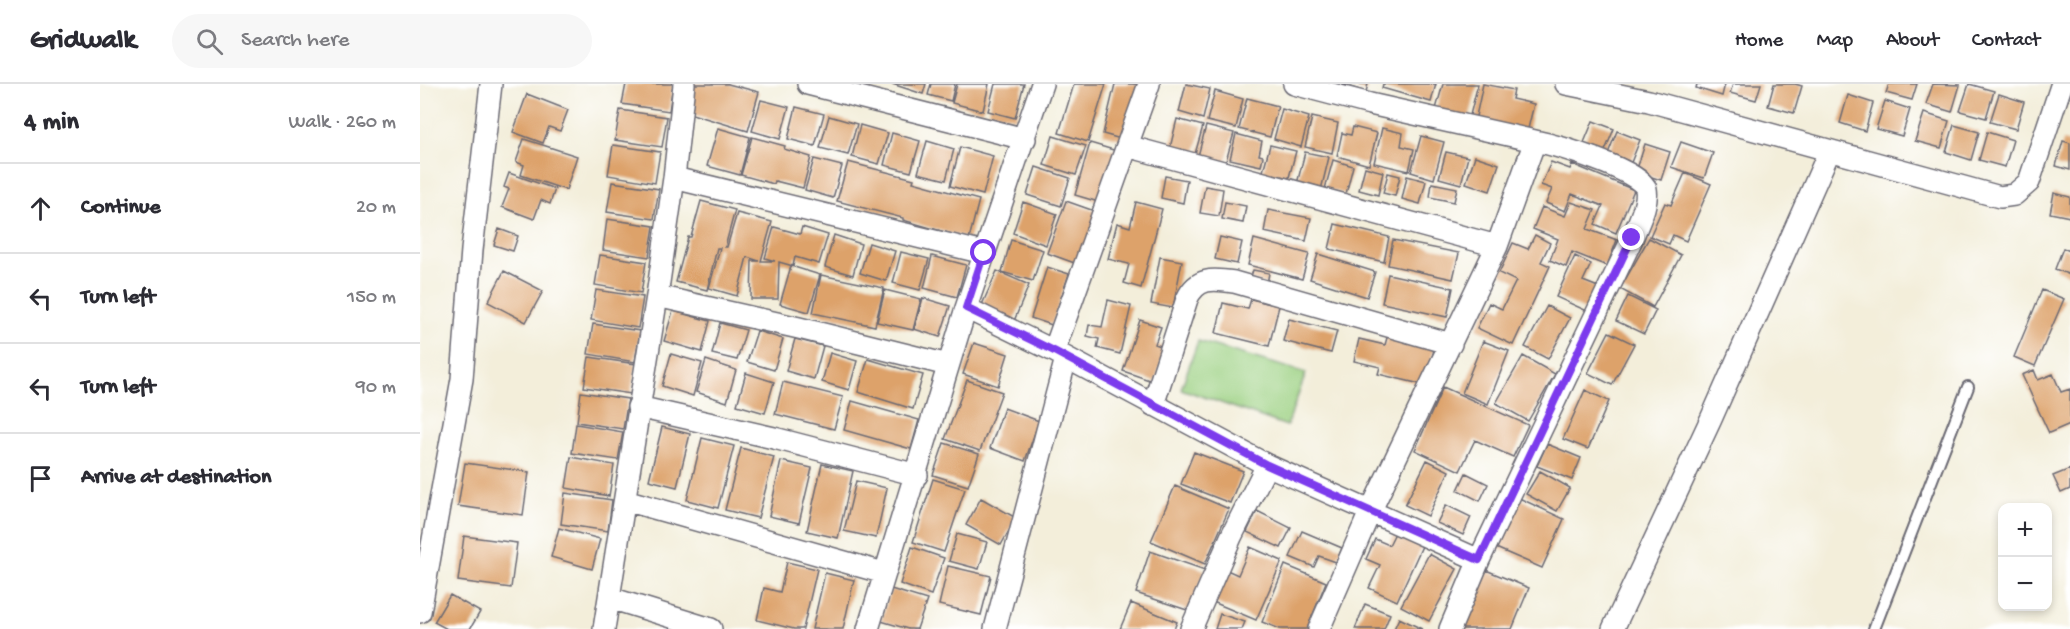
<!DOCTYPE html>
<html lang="en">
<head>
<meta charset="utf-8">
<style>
  body { margin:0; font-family:"Gochi Hand",sans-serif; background:#f7f7f7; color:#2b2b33 }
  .controls { position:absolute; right:18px; bottom:18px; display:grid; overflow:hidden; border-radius:12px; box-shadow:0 3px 9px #0003 }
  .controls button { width:54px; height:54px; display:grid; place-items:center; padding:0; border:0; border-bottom:2px solid #e1e1e2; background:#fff; color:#2b2b33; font:30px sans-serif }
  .stop { position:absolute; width:18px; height:18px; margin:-14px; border:4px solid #7c3aed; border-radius:50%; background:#fff }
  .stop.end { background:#7c3aed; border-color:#fff; box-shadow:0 2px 6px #0008 }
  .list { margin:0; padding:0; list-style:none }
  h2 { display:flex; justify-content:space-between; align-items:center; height:78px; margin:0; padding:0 24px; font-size:26px }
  h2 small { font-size:20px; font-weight:400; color:#7c7c81 }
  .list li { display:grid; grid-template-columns:39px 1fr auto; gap:18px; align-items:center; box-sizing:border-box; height:90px; padding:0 24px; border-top:2px solid #e1e1e2 }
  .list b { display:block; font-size:22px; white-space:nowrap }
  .list em { font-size:20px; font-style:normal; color:#7c7c81 }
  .icon { flex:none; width:33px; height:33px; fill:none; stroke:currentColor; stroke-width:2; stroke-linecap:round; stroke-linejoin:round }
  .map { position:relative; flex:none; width:1650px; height:545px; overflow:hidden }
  header { display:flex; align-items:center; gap:36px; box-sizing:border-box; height:84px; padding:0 30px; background:#fff; border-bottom:2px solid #e1e1e2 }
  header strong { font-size:28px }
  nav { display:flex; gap:33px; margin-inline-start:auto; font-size:21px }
  .search { width:420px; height:54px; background:#f7f7f7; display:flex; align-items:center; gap:15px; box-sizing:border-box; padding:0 21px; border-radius:33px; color:#7c7c81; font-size:22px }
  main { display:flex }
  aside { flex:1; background:#fff }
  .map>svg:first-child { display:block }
  .green { fill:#9bd081; stroke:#5e795e; stroke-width:1.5 }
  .building { fill:#dda26a }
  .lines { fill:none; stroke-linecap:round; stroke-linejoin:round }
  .lane-casing { stroke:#6b6973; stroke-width:14 }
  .street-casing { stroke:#6b6973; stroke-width:24 }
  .lane { stroke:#fff; stroke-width:10 }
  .street { stroke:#fff; stroke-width:21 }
  .route { stroke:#7c3aed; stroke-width:8 }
</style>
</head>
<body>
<header>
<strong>Gridwalk</strong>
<div class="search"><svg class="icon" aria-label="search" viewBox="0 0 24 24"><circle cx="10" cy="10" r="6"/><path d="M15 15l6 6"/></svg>Search here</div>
<nav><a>Home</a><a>Map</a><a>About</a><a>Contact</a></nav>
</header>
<main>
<aside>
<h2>4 min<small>Walk · 260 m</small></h2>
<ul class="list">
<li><svg class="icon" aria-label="ahead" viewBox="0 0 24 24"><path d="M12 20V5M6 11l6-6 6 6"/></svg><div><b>Continue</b></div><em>20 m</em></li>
<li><svg class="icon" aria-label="left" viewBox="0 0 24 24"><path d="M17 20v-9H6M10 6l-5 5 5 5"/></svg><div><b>Turn left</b></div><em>150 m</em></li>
<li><svg class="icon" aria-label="left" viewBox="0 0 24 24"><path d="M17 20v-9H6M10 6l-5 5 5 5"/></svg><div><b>Turn left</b></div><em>90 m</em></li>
<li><svg class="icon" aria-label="arrive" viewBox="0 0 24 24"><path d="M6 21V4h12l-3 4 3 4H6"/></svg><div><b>Arrive at destination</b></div></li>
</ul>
</aside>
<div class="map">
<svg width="1650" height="545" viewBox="0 0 1650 545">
  <rect width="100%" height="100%" fill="#fff"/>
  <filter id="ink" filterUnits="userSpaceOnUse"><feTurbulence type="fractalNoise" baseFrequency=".0167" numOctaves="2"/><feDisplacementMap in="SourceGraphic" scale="12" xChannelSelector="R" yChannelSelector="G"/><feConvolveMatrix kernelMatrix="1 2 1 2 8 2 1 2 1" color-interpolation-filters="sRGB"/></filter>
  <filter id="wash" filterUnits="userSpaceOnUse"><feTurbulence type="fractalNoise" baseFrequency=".008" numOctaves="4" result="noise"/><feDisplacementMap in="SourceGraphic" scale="24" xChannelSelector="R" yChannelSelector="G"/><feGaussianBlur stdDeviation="1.35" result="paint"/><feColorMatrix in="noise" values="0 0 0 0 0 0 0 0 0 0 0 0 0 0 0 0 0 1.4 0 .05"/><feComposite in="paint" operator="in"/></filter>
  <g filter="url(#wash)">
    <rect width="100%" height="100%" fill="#f3eeda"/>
    <path class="green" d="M778,257L886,289L867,342L761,305Z"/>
    <g id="blocks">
      <path class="building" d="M206,0H253L249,27L202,20Z
        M269,0H308L339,8L328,47L262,27Z
        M472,0H506L503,10Z
        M511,0H535L531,17L508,11Z
        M537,0H569L563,27L532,19Z
        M575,0H604L595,34L568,27Z
        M654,0H686L668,58L639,49Z
        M695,0H713L722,2L708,57L683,50Z
        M766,0L790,5L783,35L759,28Z
        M921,0H948L946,8Z
        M963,0H1016L1011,18L962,4Z
        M1023,0H1058L1048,39L1016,25Z
        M1063,0L1094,6L1092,15L1114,20L1107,49L1055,37Z
        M1277,0H1305L1302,12L1276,4Z
        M1313,0H1341L1336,16L1310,9Z
        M1354,0H1375L1382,2L1374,29L1348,22Z
        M1469,0H1497L1492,16L1466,9Z
        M1513,0L1540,1L1532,28L1506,20Z
        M1549,0L1574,7L1566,34L1540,27Z
        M795,7L823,15L816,44L787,37Z
        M107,10L148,26L140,47L129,43L123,59L93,48Z
        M1579,10L1604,18L1596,45L1570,38Z
        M1428,11L1453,19L1445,47L1420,39Z
        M827,14L858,22L850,53L819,45Z
        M341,16L369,23L360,55L332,47Z
        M1465,17L1490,25L1482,52L1456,45Z
        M376,23L404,30L395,62L368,55Z
        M862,25L889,33L881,63L854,55Z
        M200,26L247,33L242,63L195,56Z
        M1504,29L1529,37L1521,64L1495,57Z
        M409,32L437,40L428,71L400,64Z
        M892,33L918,39L912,69L885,63Z
        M757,35L783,42L775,70L750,64Z
        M1173,37L1194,45L1184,69L1163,61Z
        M440,41L468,49L459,80L432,73Z
        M1534,41L1559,48L1551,76L1526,68Z
        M786,42L814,49L806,77L802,78L778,72Z
        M933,43L957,49L949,81L917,72L922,49L931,51Z
        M298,44L330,53L320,91L287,82Z
        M962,44L983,49L981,62L994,65L989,87L954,79Z
        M1197,47L1220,56L1210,81L1187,72Z
        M1567,48L1593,56L1585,83L1559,76Z
        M472,49L500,57L491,88L464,81Z
        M816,50L842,57L839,71L843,72L841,82L810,75Z
        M633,52L666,62L656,91L624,81Z
        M1001,52L1024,58L1014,95L991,88Z
        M332,53L365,62L364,65L391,73L383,104L355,97L354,100L321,91Z
        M104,55L157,72L146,106L101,91L104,81L96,78Z
        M507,57L534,65L526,96L498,89Z
        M1643,57L1650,59V86L1636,82Z
        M1261,58L1293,69L1284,94L1251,83Z
        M670,59L697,67L682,119L655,111Z
        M1225,60L1250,68L1241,96L1216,88Z
        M193,61L240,68L235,99L188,91Z
        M850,61L876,67L867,101L841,95Z
        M540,63L573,72L563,111L530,102Z
        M885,68L909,73L901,106L877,100Z
        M1026,68L1048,73L1041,100L1019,94Z
        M1055,72L1079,80L1070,107L1046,99Z
        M394,75L422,82L413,114L385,106Z
        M913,76L933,82L926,110L905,105Z
        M428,78L494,95L493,98L559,116L549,155L483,136V134L417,117Z
        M1131,78L1150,85L1152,80L1214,106L1196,149L1175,140L1183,122L1152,110L1145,127L1126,119L1132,105L1121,101Z
        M616,83L650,94L641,122L607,111Z
        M945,83L963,88L958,111L939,106Z
        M89,89L135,105L130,120L121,116L114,135L82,123L89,105L84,103Z
        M968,89L980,92L975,112L963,109Z
        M1265,89L1291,100L1266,157L1253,151L1249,160L1230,152L1245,119L1251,121Z
        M745,92L767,96L763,119L741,114Z
        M987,92L1006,97L1000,120L982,115Z
        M192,98L239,105L234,135L187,128Z
        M1012,99L1037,104L1034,118L1010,113Z
        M785,102L803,105L799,132L780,129Z
        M1634,109L1650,113V133L1630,129Z
        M281,117L315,126L305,163H307L317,129L352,138L341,177H355L345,174L354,143L380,150L382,143L408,151L399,180L375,173L373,182L359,178L358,215H331L332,177H339L327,173L317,212L289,204L300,164H297L287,206L256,198L268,153H271Z
        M646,117L680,129L660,181L627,169Z
        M603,118L637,130L626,161L593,149Z
        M716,118L742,125L721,204L704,199L709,180L688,175L697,139L710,143Z
        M805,118L826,122L823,139L802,135Z
        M1151,118L1175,126L1167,145L1197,156L1187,182L1152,168L1146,183L1130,176L1138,155L1113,145L1122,123L1145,132Z
        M848,126L891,134L886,157L844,148Z
        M187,135L234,142L229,173L183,166Z
        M915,140L969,153L964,178L909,165Z
        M79,145L98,152L93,167L74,161Z
        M414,151L441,160L433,191L405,183Z
        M1115,151L1130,159L1121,178L1130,182L1093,261L1057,244L1069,219L1082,225L1096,197L1079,189L1093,159L1108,165Z
        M800,153L822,158L817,180L795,175Z
        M1229,154L1261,171L1233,223L1200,205Z
        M834,155L889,170L882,195L828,181Z
        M591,156L623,166L613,197L582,188Z
        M973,156L1039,169L1033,195L968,181Z
        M449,159L475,167L466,197L440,189Z
        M1643,164L1650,167V191L1635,185Z
        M481,168L509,175L500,206L473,199Z
        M898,170L955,188L947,213L890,195Z
        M180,171L226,178L221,209L175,201Z
        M512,172L546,181L537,213L504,204Z
        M1155,172L1171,180L1163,197L1178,203L1167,227L1136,213Z
        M740,173L762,177L753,224L731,220Z
        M371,182L400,191L389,228L360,220Z
        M627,183L649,190L632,241L611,234Z
        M833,186L849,189L847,200L830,196Z
        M84,187L123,207L106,238L68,218Z
        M577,187L609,201L594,237L561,223Z
        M968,190L1033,204L1027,233L962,219Z
        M401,191L464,204L455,242L393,229Z
        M176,206L223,213L218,244L171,236Z
        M465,206L501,215L493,246L457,238Z
        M1622,206L1644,215L1615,282L1594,273Z
        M1208,212L1236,226L1224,250L1196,237Z
        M503,214L530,222L520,253L494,245Z
        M831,215L859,222L849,262L796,249L803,219L828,225Z
        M688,216L711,222L700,270L677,264L679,255L667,252L669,241L682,243Z
        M1127,222L1150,234L1128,275L1105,263Z
        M253,227L290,237L282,268L244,257Z
        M869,235L917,247L911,269L863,257Z
        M720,236L741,243L735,260L746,264L735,298L703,287Z
        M300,239L326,246L317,276L292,270Z
        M173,240L220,247L215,278L168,270Z
        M337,247L363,255L354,286L327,278Z
        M1189,248L1214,260L1192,301L1168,289Z
        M968,250L1015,262L1005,301L958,290L960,283L934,277L939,255L965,261Z
        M375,255L403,262L394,295L366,287Z
        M1063,257L1089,267L1068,320L1042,309Z
        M554,259L588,270L578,302L543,290Z
        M410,269L437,277L429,306L402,298Z
        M251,270L282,279L273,312L242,302Z
        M1103,272L1135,290L1108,337L1076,319Z
        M169,273L216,280L211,310L164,303Z
        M448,275L503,291L493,325L438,308Z
        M286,276L316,286L307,318L276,308Z
        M1614,286L1618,296L1633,290L1641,308L1650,305V340L1629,349L1602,291Z
        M326,289L354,298L345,329L317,321Z
        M547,296L582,308L560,367L525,355Z
        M363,298L423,313L414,345L355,330Z
        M1023,303L1108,341L1093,373L1055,356L1040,387L995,366Z
        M1165,306L1189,317L1168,365L1143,355Z
        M161,308L208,315L203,345L157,338Z
        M432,317L499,336L491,365L424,346Z
        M584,324L619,337L605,377L570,364Z
        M156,340L203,348L198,376L152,369Z
        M242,343L270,350L257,403L229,396Z
        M282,354L314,362L298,424L267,416Z
        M524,359L559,370L548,402L513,391Z
        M1127,360L1161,374L1152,396L1117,382Z
        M321,364L354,373L338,434L305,426Z
        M774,368L823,387L810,419L761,400Z
        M151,373L194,381L189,412L146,404Z
        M1007,376L1029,387L1008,432L985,421Z
        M361,377L392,384L379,439L349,432Z
        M45,379L109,388L103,431L38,422Z
        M402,380L433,387L418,454L387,447Z
        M1650,385V405L1641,409L1633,392Z
        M1120,387L1150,404L1137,427L1106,410Z
        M1046,389L1068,400L1060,417L1038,406Z
        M513,395L545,405L524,468L493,458Z
        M436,397L467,404L456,454L424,447Z
        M755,402L809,425L785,480L731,457Z
        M145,409L192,416L188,447L141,440Z
        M561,414L596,434L581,461L546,441Z
        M1099,414L1144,435L1122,484L1076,464Z
        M1026,421L1051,433L1043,451L1017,439Z
        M837,427L871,444L861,464L827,448Z
        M139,444L180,455L172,485L131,473Z
        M882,447L922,464L916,478L899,472L894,483L870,473Z
        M975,449L1002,462L977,517L949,504L960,481L946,475L955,455L969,461Z
        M537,450L567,458L559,485L529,477Z
        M44,452L97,459L91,504L38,497Z
        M492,463L524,474L511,511L480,500Z
        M830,463L862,477L836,536L793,518L807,486L818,491Z
        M730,467L785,486L770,527L716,509Z
        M1009,470L1037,485L1009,537L981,522Z
        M367,478L397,485L383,545H374L337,536L344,504L360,508Z
        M865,481L906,498L887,545H860L842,538Z
        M528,482L571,492L561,531L519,521Z
        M1066,486L1109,504L1092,545H1041Z
        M405,489L434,496L423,545H392Z
        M471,505L507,516L497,545H488L461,537Z
        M30,511L60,528L50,545H27L14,538Z
        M711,519L757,538L754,545H700Z
        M945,520L970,530L964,545H935Z
        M800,530L825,538L822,545H795Z
        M979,534L1002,545H974Z"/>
    </g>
  </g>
  <g filter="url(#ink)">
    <use href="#blocks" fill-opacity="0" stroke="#6b6973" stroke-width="1.5"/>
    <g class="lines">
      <g class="lane-casing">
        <path id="lane" d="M1454,545L1548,303"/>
      </g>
      <g class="street-casing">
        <path id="street" d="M388,0L605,55
          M874,0L950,20L1115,57
          M1146,0L1229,17L1580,113L1594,111L1609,98L1641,2
          M707,62L1077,162
          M254,94L564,169
          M237,212L379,244L528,281
          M546,224L634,267L847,381L1059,476
          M634,267L729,0
          M733,321L767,215C777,193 793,195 814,198L1031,260
          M218,323L354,354L497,391
          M205,416L464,489
          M190,514L291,545
          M0,528L42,295L52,166L71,0
          M184,545L237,212L254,94L264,0
          M448,545L546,224L622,0
          M575,545L646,274
          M771,545L811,453L847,381
          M899,545L950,428L1077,162L1115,57C1135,61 1221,86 1226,105C1229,120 1217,141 1212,155L1059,476L1030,545
          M1193,545L1291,335L1409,68"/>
      </g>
      <use href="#lane" class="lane"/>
      <use href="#street" class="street"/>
    </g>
  </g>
  <g class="lines" filter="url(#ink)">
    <path class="route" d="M564,169L546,224L634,267L847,381L1059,476L1212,154"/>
  </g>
</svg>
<div class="controls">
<button>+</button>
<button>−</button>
</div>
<div class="stop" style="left:564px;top:169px"></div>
<div class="stop end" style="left:1212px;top:154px"></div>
</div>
</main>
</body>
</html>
